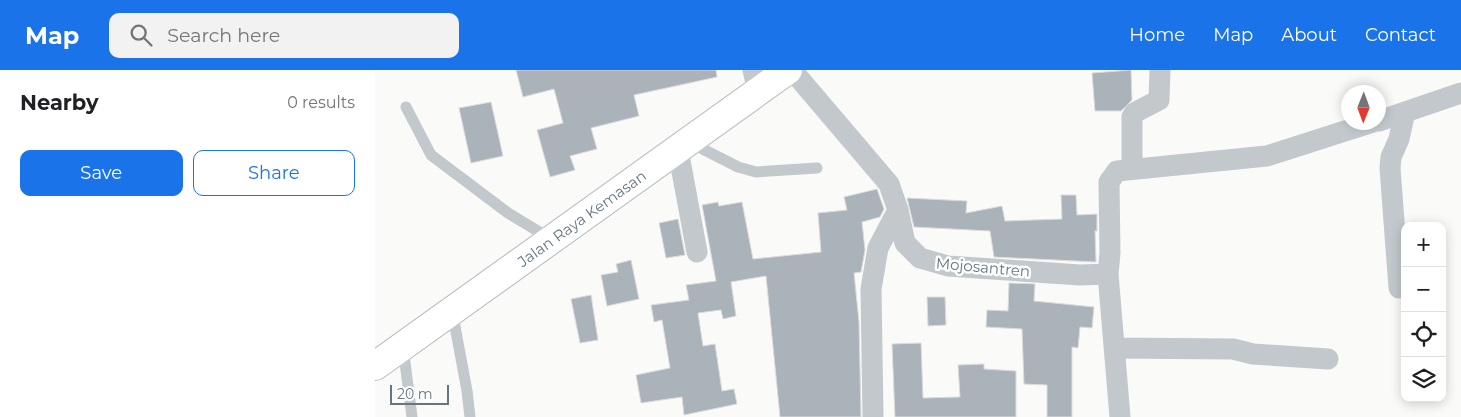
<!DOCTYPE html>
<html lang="en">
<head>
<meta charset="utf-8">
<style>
  body { margin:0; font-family:Montserrat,sans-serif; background:#f2f2f2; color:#202124 }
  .controls { position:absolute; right:15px; bottom:15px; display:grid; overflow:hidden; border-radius:10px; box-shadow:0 2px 12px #0003 }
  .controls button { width:45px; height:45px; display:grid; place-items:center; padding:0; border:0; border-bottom:1px solid #e0e0e0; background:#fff; color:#202124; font:25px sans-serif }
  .compass { position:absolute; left:966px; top:15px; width:45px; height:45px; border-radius:50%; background:#fff; box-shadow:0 2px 12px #0003; rotate:181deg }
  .scale { position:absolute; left:15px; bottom:12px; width:59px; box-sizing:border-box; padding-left:5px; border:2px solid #657683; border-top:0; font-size:14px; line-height:18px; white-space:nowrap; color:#657683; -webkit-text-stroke:4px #fff; paint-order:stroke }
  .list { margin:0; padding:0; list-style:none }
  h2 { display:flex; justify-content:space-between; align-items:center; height:65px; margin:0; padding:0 20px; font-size:21px }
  h2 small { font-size:16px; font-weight:400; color:#757577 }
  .actions { display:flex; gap:10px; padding:15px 20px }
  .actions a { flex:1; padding:11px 0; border:1px solid #1a73e8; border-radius:10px; text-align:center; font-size:18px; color:#1a73e8 }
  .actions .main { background:#1a73e8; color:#fff }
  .icon { flex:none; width:28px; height:28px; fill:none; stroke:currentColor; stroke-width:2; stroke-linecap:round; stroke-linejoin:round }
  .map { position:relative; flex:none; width:1086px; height:347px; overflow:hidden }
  header { display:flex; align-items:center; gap:30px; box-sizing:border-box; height:70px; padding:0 25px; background:#1a73e8; color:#fff }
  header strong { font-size:24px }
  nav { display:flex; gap:28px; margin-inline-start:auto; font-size:18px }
  .search { width:350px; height:45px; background:#f2f2f2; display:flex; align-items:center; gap:12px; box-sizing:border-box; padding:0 18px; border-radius:10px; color:#757577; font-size:19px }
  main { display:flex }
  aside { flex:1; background:#fff }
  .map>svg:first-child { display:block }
  .building { fill:#aab3b9; stroke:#dcdcda }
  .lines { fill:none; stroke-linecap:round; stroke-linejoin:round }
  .secondary-casing { stroke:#b3babf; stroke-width:30 }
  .service { stroke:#c3c8cc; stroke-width:11 }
  .minor { stroke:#c3c8cc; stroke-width:21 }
  .secondary { stroke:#fff; stroke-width:28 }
  .labels { text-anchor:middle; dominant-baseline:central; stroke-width:5; stroke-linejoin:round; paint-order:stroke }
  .street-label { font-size:15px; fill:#657683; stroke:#fff }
</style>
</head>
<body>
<header>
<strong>Map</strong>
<div class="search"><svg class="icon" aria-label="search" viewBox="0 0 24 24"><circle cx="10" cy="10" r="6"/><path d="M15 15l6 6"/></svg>Search here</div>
<nav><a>Home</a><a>Map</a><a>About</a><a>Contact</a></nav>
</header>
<main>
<aside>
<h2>Nearby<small>0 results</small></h2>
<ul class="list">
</ul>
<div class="actions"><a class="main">Save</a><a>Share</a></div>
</aside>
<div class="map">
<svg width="1086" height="347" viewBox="0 0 1086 347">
  <rect width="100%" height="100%" fill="#fafaf8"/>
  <path class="building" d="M141,0H341L342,7L259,25L264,46L216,58L222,79L195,86L200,100L175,107L162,60L188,53L179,19L148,27Z
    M756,0L757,30L746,41H720L717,3Z
    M116,32L128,86L96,93L84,38Z
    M502,119L509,139L505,147L487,152L490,180L486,202L479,203L484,252L486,347H405L391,206L356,212L361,246L348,249L346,240L323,243L328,276L340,274L347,321L359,319L362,334L309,345L307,327L266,333L261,305L295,298L287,250L279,252L276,235L314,230L311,215L341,211L327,135L343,132L344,136L367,132L378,189L446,182L443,143L472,140L469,127Z
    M686,125H701L702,145L722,144V161H720L721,192L619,187L615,161L539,157L532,128L592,131L591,143L627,136L630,151L687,149Z
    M303,149L310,185L291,188L284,153Z
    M256,190L264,229L232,236L226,205L243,202L241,194Z
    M634,213L660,214L659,231L719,237L717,258L705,257L703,278L697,277V347H672V315L649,314L647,259L611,257L612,240L633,241Z
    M216,225L223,270L205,273L196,229Z
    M552,227H570L571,255L553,256Z
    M546,273L548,328L585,327L583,295L609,294V299L641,301V347H520L517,274Z"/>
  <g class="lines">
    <g class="secondary-casing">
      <g id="secondary">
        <path id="s1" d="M0,296L413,0"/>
      </g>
    </g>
    <path class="service" d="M31,37L56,85L133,143L176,169
      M314,72L363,97L381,102L442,98
      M77,240L92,321L95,347
      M28,277L37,347"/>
    <path class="minor" d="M378,0L383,21
      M417,0L514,114L523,140L530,173L545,188L573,196L705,205L733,204L735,183L734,112L742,101L892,86L998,52
      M1004,51L1086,23
      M303,80L322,182
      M757,98V47L759,43L784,30L785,0
      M733,204L745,347
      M1024,218L1015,98L1016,87L1024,69L1030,42
      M739,278L858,279L878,284L953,289
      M498,346L496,219L503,178L523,140"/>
    <use href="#secondary" class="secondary"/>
  </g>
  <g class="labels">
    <g class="street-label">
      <text stroke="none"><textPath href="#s1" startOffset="254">Jalan Raya Kemasan</textPath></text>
      <text transform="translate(608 197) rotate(5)">Mojosantren</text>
    </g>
  </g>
</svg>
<div class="controls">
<button>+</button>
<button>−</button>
<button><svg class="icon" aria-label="locate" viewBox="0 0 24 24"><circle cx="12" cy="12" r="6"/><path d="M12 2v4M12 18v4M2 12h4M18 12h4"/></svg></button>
<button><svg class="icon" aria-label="layers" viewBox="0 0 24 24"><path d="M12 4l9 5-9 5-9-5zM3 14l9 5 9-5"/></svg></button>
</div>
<svg class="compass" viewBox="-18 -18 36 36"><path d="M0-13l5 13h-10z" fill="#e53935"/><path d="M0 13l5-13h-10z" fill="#757577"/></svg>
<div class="scale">20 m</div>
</div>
</main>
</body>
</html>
